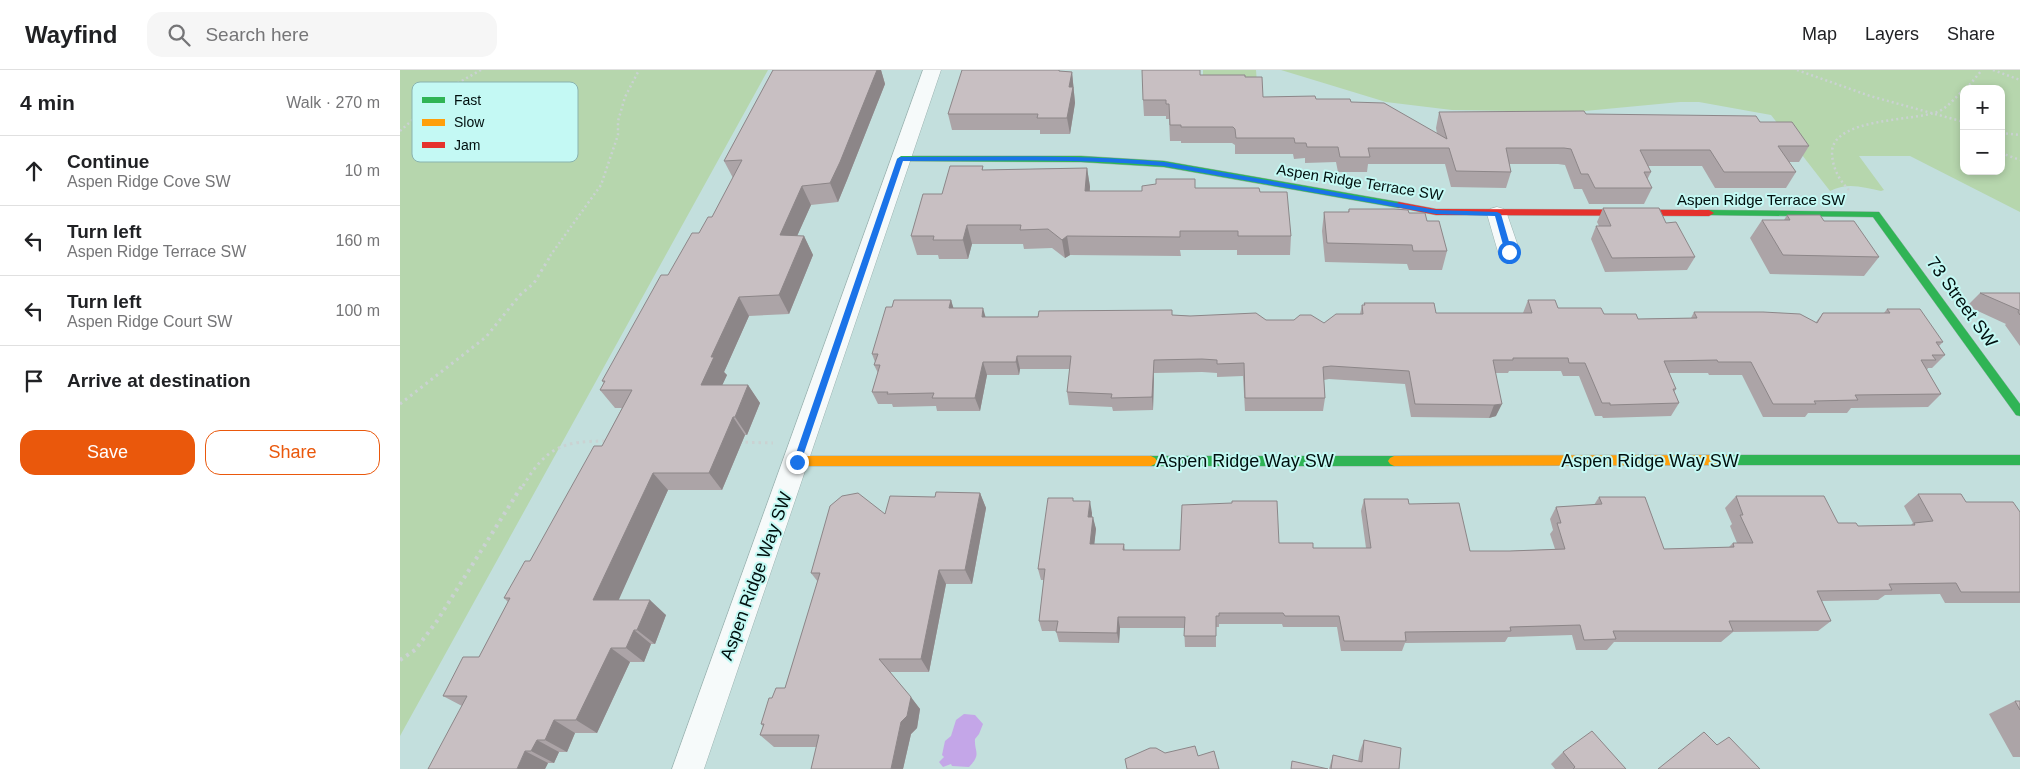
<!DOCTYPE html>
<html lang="en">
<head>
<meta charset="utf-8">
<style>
  body { margin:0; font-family:Helvetica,sans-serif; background:#f6f6f6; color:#202124 }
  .controls { position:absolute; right:15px; top:15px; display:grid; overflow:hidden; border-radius:10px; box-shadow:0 2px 8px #0003 }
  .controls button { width:45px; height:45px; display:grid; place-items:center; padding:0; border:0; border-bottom:1px solid #e0e0e0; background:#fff; color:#202124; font:25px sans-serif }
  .stop { position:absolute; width:15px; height:15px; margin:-11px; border:4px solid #1a73e8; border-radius:50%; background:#fff }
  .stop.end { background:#1a73e8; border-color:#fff; box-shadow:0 1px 5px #0008 }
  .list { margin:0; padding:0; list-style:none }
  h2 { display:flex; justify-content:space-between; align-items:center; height:65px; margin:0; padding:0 20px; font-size:21px }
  h2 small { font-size:16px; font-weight:400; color:#757577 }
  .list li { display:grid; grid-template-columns:32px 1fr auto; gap:15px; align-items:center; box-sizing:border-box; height:70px; padding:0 20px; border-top:1px solid #e0e0e0 }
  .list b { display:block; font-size:19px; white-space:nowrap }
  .list p { margin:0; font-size:16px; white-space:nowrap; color:#757577 }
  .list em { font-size:16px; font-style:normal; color:#757577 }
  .actions { display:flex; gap:10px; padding:15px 20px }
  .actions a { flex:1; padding:11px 0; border:1px solid #ea580c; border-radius:15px; text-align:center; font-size:18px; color:#ea580c }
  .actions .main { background:#ea580c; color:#fff }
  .icon { flex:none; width:28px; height:28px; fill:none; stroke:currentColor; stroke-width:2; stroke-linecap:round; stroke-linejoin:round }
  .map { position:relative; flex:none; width:1620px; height:699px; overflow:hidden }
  header { display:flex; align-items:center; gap:30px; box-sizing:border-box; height:70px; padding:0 25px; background:#fff; border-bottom:1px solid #e0e0e0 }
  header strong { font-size:24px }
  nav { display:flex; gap:28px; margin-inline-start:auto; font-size:18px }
  .search { width:350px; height:45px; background:#f6f6f6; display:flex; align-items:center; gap:12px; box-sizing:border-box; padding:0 18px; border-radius:15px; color:#757577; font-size:19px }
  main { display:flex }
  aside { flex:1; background:#fff }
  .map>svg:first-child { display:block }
  .green { fill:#b6d6ad; fill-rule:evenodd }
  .water { fill:#c4a6e8 }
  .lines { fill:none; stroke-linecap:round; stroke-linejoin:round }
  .street-casing { stroke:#9cb3b1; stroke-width:1 }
  .fast-casing { stroke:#9cb3b1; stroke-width:1 }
  .slow-casing { stroke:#9cb3b1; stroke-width:1 }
  .jam-casing { stroke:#9cb3b1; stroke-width:1 }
  .path-far2 { stroke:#cad2d2; stroke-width:2.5; stroke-dasharray:2 3; stroke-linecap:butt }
  .path-far1 { stroke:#cad2d2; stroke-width:3; stroke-dasharray:2.5 4; stroke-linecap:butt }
  .path { stroke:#cad2d2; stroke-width:4; stroke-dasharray:3 4.5; stroke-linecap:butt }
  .street { fill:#f6fafa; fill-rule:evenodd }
  .fast { fill:#30b455; fill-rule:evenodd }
  .slow { fill:#ff9f0a; fill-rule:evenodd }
  .jam { fill:#e5322d; fill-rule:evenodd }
  .wall { fill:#aca4a7 }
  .shaded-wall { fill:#8c8688 }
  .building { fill:#c8bfc2; stroke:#8c8688 }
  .route { fill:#1a73e8 }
  .labels { text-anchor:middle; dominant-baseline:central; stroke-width:4; stroke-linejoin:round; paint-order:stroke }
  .far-street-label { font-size:15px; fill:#000f0e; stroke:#c4f9f4 }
  .street-label { font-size:18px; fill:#000f0e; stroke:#c4f9f4 }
  .key { fill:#c4f9f4; stroke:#89b3af; stroke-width:1 }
  .key-label { font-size:14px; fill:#000f0e }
</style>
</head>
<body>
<header>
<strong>Wayfind</strong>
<div class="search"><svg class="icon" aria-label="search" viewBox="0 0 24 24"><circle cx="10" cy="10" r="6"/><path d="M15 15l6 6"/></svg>Search here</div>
<nav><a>Map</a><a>Layers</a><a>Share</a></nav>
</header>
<main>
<aside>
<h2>4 min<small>Walk · 270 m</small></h2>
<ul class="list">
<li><svg class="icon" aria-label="ahead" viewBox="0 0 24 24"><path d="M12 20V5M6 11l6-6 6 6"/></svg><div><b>Continue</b><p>Aspen Ridge Cove SW</p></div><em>10 m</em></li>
<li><svg class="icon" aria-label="left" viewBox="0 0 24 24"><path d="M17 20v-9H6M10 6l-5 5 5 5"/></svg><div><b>Turn left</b><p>Aspen Ridge Terrace SW</p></div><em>160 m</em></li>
<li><svg class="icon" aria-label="left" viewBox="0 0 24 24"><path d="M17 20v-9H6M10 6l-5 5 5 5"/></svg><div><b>Turn left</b><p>Aspen Ridge Court SW</p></div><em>100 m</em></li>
<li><svg class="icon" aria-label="arrive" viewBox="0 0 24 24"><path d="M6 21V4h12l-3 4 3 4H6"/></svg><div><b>Arrive at destination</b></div></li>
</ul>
<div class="actions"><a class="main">Save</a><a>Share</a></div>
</aside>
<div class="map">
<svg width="1620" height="699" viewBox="0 0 1620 699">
  <rect width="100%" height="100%" fill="#c3dfdd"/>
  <path class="green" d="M0,0H368L0,666Z
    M803,0H856L857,13H803Z
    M881,0H1620V142L1510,86H1459L1484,120L1481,121C1463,117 1447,112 1430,121L1371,45L1299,32H1280L1174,42L1052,40L986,32ZM1564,19H1601V101H1564Z"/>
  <path class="water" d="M564,644L575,645L583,654L579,664L575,669C574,682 582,684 569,697L552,696L551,694L543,697L539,692L544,687L542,685L545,671L551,666L556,650Z"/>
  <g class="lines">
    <g class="street-casing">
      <path id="street" d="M523,0H541L304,699H272Z
        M1097,137L1104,139L1107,144L1120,182L1117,187L1109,189L1101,187L1098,182L1087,144L1090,139Z"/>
    </g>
    <g class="fast-casing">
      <path id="fast" d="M501,86H681L764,91L999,132L1004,135L999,138L764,97L681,92L498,91L497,89Z
        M1309,140L1479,142L1620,334V346L1616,345L1473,147L1306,145V141Z
        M1329,385H1620V395H1329L1325,393L1323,390L1325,387Z
        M751,386H994L998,388L1000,391L998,394L994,396H751L747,394L745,391L747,388Z"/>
    </g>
    <g class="slow-casing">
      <path id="slow" d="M1329,385L1333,387L1335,390L1333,393L1329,395L994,396L990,394L988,391L990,388L994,386Z
        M397,386H751L755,388L757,391L755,394L751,396H397L393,394L391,391L393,388Z"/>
    </g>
    <g class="jam-casing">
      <path id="jam" d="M999,132L1036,139L1309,140L1314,143L1309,146L1036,145L996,137L994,135Z"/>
    </g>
    <path class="path-far2" d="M1397,0L1470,26L1564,52
      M1593,0L1620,10
      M1566,19L1582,0
      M0,61L47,19L81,0
      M1601,63L1620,65
      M1601,83L1620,90
      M1449,120C1439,110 1432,97 1432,82C1433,48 1513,51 1537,42C1548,38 1555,27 1564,20
      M150,186L201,115L218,65V51L225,27L239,0"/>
    <path class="path-far1" d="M0,334L86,267L120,225L134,213L151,185
      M339,372L373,373
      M123,416C147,376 163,371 208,371"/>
    <path class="path" d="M0,590L15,580L37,551L123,414"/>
    <use href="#street" class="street"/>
    <use href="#fast" class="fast"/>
    <use href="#slow" class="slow"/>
    <use href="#jam" class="jam"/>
  </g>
  <path class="wall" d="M373,0H481L485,14L447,110L438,132L411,135L397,166H404L413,185L389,244L349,246L324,302L327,305L322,315H348L360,333L347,365H345L322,420H268L218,530L266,545L255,574H251L244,592H230L197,663H175L167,682H159L154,693H148L145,699L62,636L43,626L79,587L108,532L104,528L130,491L202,376L222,338H215L200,320L204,313L202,311L268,205L299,163L312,147L333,108L324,91Z
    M660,1L672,2L675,33L670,64H640V60H552L548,44Z
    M800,5L845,7L863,27L916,29L951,32L1037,64L1036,58L1039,42L1186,44L1360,52L1409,76L1399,92H1389L1396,102L1386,118H1315L1302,96H1248L1251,102L1247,110L1252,118L1244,134H1189L1182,119H1174L1165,95L1158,94H1109L1111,102L1106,118L1051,117L1045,94H968L967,102H938L936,92L905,93V88L894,89L893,84H835V75L832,73H781V71H770L769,49H766V46H744L743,30Z
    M583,96V100L687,98L690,117V121H742L795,118L860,122L891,166L890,185H837V180H780L781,186L670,185L665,188L652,178L624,179L623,174H572L568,189H539L538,185H517L511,166L542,124Z
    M1203,138L1266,153L1295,187L1287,200L1205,202L1191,169L1196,156H1199L1197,152Z
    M949,139L1009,143L1027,151L1047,181L1042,200H1009L1007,194L925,192L922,161L924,142H948Z
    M1387,145L1424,151L1479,187L1464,206L1370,204L1350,168L1362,150H1384Z
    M1580,223H1620V276L1605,255L1606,254L1567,236Z
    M551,230L553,238L585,247L772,245L924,253L960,244L962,235H964V233L1036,243H1123L1128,230L1158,238L1238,249L1291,248L1294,242L1416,252L1423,243H1484L1487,239L1543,272L1539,276L1545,285L1532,298H1528L1527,300L1541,324L1528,337L1451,338L1447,343H1408L1405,347H1363L1342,305H1309L1308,303H1269L1276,319L1274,322L1279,333L1271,346L1203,348L1202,346H1195L1179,306H1163L1161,301H1109L1108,303H1095L1096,346L1089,348L1011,347L1005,314L929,309L924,310L925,328L923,341H845L843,306L817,307V303L802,302L754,303L753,340L713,341L712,337L669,335L667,322L670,299H620L619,305H587L580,341H537L536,336L493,337L492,334H478L472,322L478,303L474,295L475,292L472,284L492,237Z
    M580,423L586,438L572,514H546L529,602H490L520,639L517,658L511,664L503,699H411L417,677H374L360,665L363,656L361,654L372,628L385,618L418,512L411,503L485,444L535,427Z
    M1518,424L1620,442V533H1545L1540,524L1485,525L1478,530L1422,531L1431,551L1418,561L1333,562L1321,572H1214L1207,580H1176L1172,565L1108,567L1105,572L1005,573L1002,581H941L937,557H883L882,554H819V557H816V577H785L784,558H720L719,573L659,572L656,561H642L639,551L644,510H641L638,499L674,431L692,443V447L696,459L694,474H724L725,480H780L879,473L913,478H966L961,441L964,429L1009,434L1070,481H1110L1155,479L1150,464L1153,460L1150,449L1156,437L1194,435L1199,427L1264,479L1329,477L1333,473H1337L1330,456L1332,454L1325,438L1336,426L1438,453L1458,456L1511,455L1513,453L1504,436Z
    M1615,631H1620V687H1613L1589,644Z
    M964,670L999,699H929L933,685L958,691L960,681Z
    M1163,682L1226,699H1155L1151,694Z"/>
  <path class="shaded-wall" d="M477,0H481L485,14L447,110L438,132L430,113Z
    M672,2L675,33L670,64L667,48L669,17Z
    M687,98L690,117L687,140L685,121Z
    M402,116L411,135L389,184L380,165Z
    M567,155L572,174L568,189L563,170Z
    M404,166L413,185L389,244L379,225Z
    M667,166L670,185L665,188L662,170Z
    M339,227L349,246L324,302L327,305L314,333L301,315L311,287Z
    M551,230L555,243L549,238Z
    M583,238L587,252L582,247Z
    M617,286L620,299L619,305L616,292Z
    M754,290V303L753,340L752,327Z
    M583,292L587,305L580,341L575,328Z
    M348,315L360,333L347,365L335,347Z
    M1102,334L1096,346L1089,348L1094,335Z
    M333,347L345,365L322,420L309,403Z
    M253,403L268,420L212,545L193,530Z
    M580,423L586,438L572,514L565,500Z
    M690,431L692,443L691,459L688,447Z
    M693,447L696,459L693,486L690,474Z
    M539,500L546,514L529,602L521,589Z
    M250,530L266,545L255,574L237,560Z
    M718,547L720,558L719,573L717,563Z
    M234,560L251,574L244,592L226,578Z
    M211,578L230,592L197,663L176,650Z
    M511,627L520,639L517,658L511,664L503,699H491L501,652Z
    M154,650L175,663L167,682L145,670Z
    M137,670L159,682L154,693L131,681Z
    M125,681L148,693L145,699H117Z"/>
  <path class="building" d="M373,0H477L440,92L430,113L402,116L380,165L404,166L379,225L339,227L311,287H314L301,315H348L335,347H333L309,403H253L193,530H250L237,560H234L226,578H211L176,650H154L145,670H137L131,681H125L117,699H28L67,626H43L63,587H79L110,528H104L125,491H130L194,376H202L232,320H200L205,311H202L261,205H268L292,163H299L308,147H312L342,90L324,91Z
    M562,0H659V1L672,2L669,17H673L667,48H637L638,44H548Z
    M742,0H800V5H845V7H862L863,27L915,26L916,29H950L951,32L984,33L1047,69L1039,42L1184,41L1186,44L1356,46L1360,52H1392L1409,76H1378L1396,102H1324L1310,80H1240L1251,102H1244L1252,118H1195L1188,104H1181L1171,79L1164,78H1106L1111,102L1056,101L1049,78H968L970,87H940L938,77H907L906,73H895L894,68H836L835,59L833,57H781V55H770L769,34H766V30H743Z
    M550,96H583L582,100L687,98L685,121H742V116L756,114V109H795V118H859L860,122H887L891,166H838V161H780V167L667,166L662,170L648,159L620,160L621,155H567L563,170H533L534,166H511L523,124H542Z
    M1203,138H1259L1266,153L1276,152L1295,187L1212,188L1196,156H1211Z
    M949,139H994L1008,140L1009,143H1025L1027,151H1039L1047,181H1013L1012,175L927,173L924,142H949Z
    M1387,145H1420L1424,151H1454L1479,187L1383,185L1362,150H1390Z
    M1580,223H1620V245L1618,242L1619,240Z
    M494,230H551L549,238H583L582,247H638L639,241L772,240V245L790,246L856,243L866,250H894L900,245H911L924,253L936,244H963L962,235H965L964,233H1034L1036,243H1132L1128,230H1155L1158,238H1201L1204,244H1236L1238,249L1297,248L1294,242H1363L1400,244L1417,253L1423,243H1490L1487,239H1520L1543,272H1536L1545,285H1532L1536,290H1521L1541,324L1455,325L1458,330L1414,331L1416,334H1373L1351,292H1318L1317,290L1264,291L1276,319H1273L1279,333L1210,335V333H1202L1185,293H1169L1168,288H1113V290H1093L1102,334L1094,335L1015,334L1009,301L931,296L923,297L925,328H845L844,293L817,294V290L802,289L754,290L752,327L711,328L712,324L667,322L671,286H617L616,292H583L575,328H532L534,323L487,324L488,322H472L480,295H474L478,284H472L486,237H492Z
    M536,422L580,423L565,500H539L521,589H479L511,627L507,646L501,652L491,699H411L419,665H360L364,654H361L369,628H372L376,618H385L420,503H411L430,436L442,426L458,423L485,444L490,426L535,427Z
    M1518,424H1561L1566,432H1613L1620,442V522H1561L1556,513L1489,514L1492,520L1417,521L1431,551H1329L1333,561H1213L1216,569L1184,570L1180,555L1110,557L1111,561L1005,562L1006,571H944L939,546H885L883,543H819V546H816V566H784L785,547H718L717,563L656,562L658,551H639L645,499H638L648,428H673V431H690L688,447H693L690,474H724L723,480H780L782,435L832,433V431H877L879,473H913V478H971L964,429H1008L1009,434L1059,433L1070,481H1110L1165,479L1157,453H1161L1156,437L1202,434L1199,427H1245L1264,479L1334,477L1333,473H1353L1340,445H1343L1336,426H1424L1438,453H1456L1458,456L1515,455L1514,453L1533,451Z
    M1615,631H1620V640Z
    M1192,661L1226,699H1173L1175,697L1163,682Z
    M1304,662L1317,675L1329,667L1360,699H1258Z
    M964,670L1001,678L999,699H931L933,685L962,692Z
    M795,676L798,686L814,681L819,699H727L725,689L750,678H756L765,683Z
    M892,691L928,699H891Z"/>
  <path class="route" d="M500,87C588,87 677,84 764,92L1036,140L1097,142L1101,144L1112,182L1109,185L1105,182L1095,146L1036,144L764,96C677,88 590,91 503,91L401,392L400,394H394L393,392L497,89Z"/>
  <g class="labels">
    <g class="far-street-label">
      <text transform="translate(960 112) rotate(9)">Aspen Ridge Terrace SW</text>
      <text x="1361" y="129">Aspen Ridge Terrace SW</text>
    </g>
    <g class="street-label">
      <text transform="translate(1562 232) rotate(54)">73 Street SW</text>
      <text x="845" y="391">Aspen Ridge Way SW</text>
      <text x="1250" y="391">Aspen Ridge Way SW</text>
      <text transform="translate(356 506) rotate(-70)">Aspen Ridge Way SW</text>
    </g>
  </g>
  <rect x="12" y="12" width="166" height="80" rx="8" class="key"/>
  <rect x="22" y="27" width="23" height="6" fill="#30b455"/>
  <rect x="22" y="49" width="23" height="7" fill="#ff9f0a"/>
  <rect x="22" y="72" width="23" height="6" fill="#e5322d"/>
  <g class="key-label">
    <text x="54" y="35">Fast</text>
    <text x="54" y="57">Slow</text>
    <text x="54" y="80">Jam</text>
  </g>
</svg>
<div class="controls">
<button>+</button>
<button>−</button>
</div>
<div class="stop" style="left:1109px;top:182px"></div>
<div class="stop end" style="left:397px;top:392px"></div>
</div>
</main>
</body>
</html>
